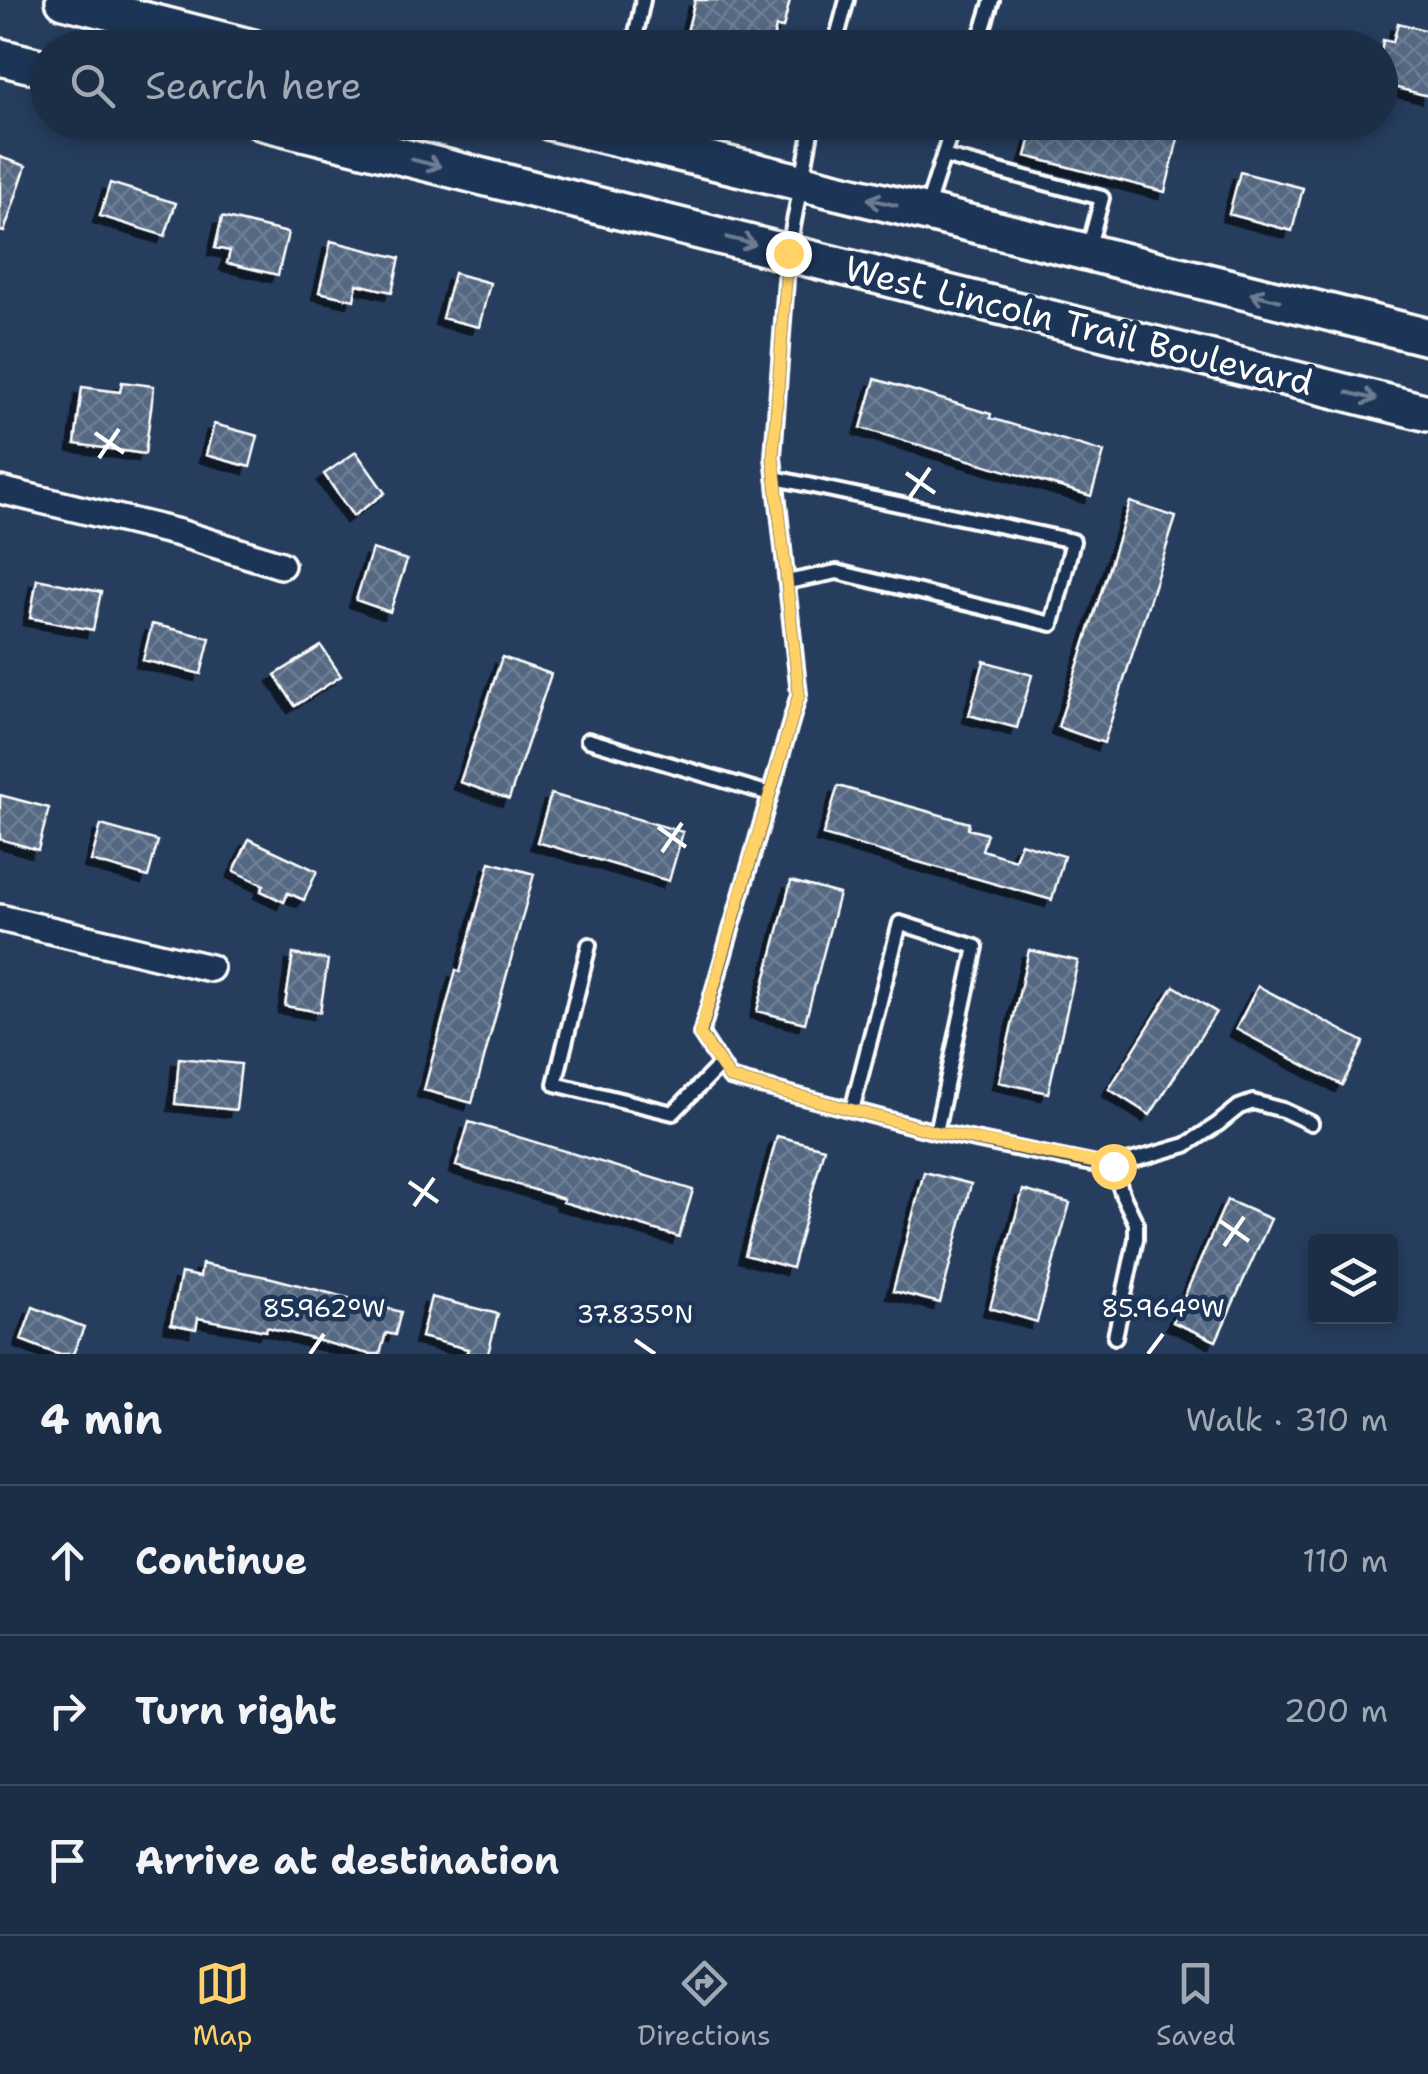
<!DOCTYPE html>
<html lang="en">
<head>
<meta charset="utf-8">
<style>
  body { margin:0; font-family:"Shantell Sans",sans-serif; background:#25364d; color:#f1f3f6 }
  .controls { position:absolute; right:30px; bottom:30px; display:grid; overflow:hidden; border-radius:10px; box-shadow:0 5px 15px #0003 }
  .controls button { width:90px; height:90px; display:grid; place-items:center; padding:0; border:0; border-bottom:2px solid #3a4a5f; background:#1c2e46; color:#f1f3f6; font:50px sans-serif }
  .stop { position:absolute; width:30px; height:30px; margin:-22px; border:8px solid #ffd166; border-radius:50%; background:#fff }
  .stop.end { background:#ffd166; border-color:#fff; box-shadow:0 2px 10px #0008 }
  .list { margin:0; padding:0; list-style:none }
  h2 { display:flex; justify-content:space-between; align-items:center; height:130px; margin:0; padding:0 40px; font-size:42px }
  h2 small { font-size:32px; font-weight:400; color:#a0a8b3 }
  .list li { display:grid; grid-template-columns:65px 1fr auto; gap:30px; align-items:center; box-sizing:border-box; height:150px; padding:0 40px; border-top:2px solid #3a4a5f }
  .list b { display:block; font-size:38px; white-space:nowrap }
  .list em { font-size:32px; font-style:normal; color:#a0a8b3 }
  .icon { flex:none; width:55px; height:55px; fill:none; stroke:currentColor; stroke-width:2; stroke-linecap:round; stroke-linejoin:round }
  .map { position:relative; flex:none; width:1428px; height:1354px; overflow:hidden }
  .search { position:absolute; background:#1c2e46; box-shadow:0 5px 15px #0003; left:30px; right:30px; top:30px; height:110px; display:flex; align-items:center; gap:25px; box-sizing:border-box; padding:0 35px; border-radius:55px; color:#a0a8b3; font-size:38px }
  .sheet { height:580px; background:#1c2e46 }
  nav { display:flex; justify-content:space-around; align-items:center; box-sizing:border-box; height:140px; border-top:2px solid #3a4a5f; background:#1c2e46; font-size:28px; color:#a0a8b3 }
  nav a { display:grid; justify-items:center; gap:5px }
  nav .on { color:#ffd166 }
  .map>svg:first-child { display:block }
  .building { fill:url(#building-cross-hatch); stroke:#fff; stroke-width:2.5; filter:url(#shadow) }
  .lines { fill:none; stroke-linecap:round; stroke-linejoin:round }
  .service-casing { stroke:#fff; stroke-width:20 }
  .minor-casing { stroke:#fff; stroke-width:32 }
  .secondary-casing { stroke:#fff; stroke-width:42 }
  .service { stroke:#1d3557; stroke-width:12 }
  .minor { stroke:#1d3557; stroke-width:25 }
  .secondary { stroke:#1d3557; stroke-width:35 }
  .oneway { stroke:#6c7c92 }
  .route { stroke:#ffd166; stroke-width:12 }
  .ticks { fill:none; stroke:#fff; stroke-width:4 }
  .labels { text-anchor:middle; dominant-baseline:central; stroke-width:9; stroke-linejoin:round; paint-order:stroke }
  .street-label { font-size:35px; fill:#fff; stroke:#1d3557 }
  .ticks-label { font-size:25px; text-anchor:middle; fill:#fff; stroke:#1d3557; stroke-width:9; stroke-linejoin:round; paint-order:stroke }
</style>
</head>
<body>
<div class="map">
<svg width="1428" height="1354" viewBox="0 0 1428 1354">
  <defs>
    <pattern id="building-cross-hatch" width="8" height="8" patternUnits="userSpaceOnUse" patternTransform="scale(2.5)"><rect width="8" height="8" fill="#556781"/><path d="M0 0l8 8M0 8l8-8" fill="none" stroke="#6e7e94"/></pattern>
    <filter id="shadow"><feDropShadow dx="-7" dy="7" stdDeviation="0" flood-color="#0009"/></filter>
  </defs>
  <rect width="100%" height="100%" fill="#263d5e"/>
  <filter id="ink" filterUnits="userSpaceOnUse"><feTurbulence type="fractalNoise" baseFrequency=".01" numOctaves="2"/><feDisplacementMap in="SourceGraphic" scale="20" xChannelSelector="R" yChannelSelector="G"/><feConvolveMatrix kernelMatrix="1 2 1 2 8 2 1 2 1" color-interpolation-filters="sRGB"/></filter>
  <g filter="url(#ink)">
    <path class="building" d="M695,0H790L783,28L776,27L771,48H683Z
      M1398,23L1428,31V96L1382,84L1388,64L1380,62L1383,40L1393,42Z
      M1035,122H1182L1165,192L1026,156Z
      M0,157L26,166L4,232L0,231Z
      M1240,172L1303,188L1292,231L1229,214Z
      M110,183L176,203L165,236L100,216Z
      M222,217L288,233L278,275L227,263L230,251L215,248Z
      M331,241L400,258L392,292L357,284L354,300L319,292Z
      M454,273L490,283L479,327L442,318Z
      M875,379L991,414L990,418L1104,452L1091,496L861,428Z
      M122,382L154,386L145,454L75,444L82,387L120,392Z
      M214,424L258,436L250,467L206,455Z
      M356,452L385,493L353,516L324,474Z
      M1130,502L1176,517L1104,743L1058,727Z
      M372,549L407,560L390,612L356,600Z
      M37,579L101,592L93,630L30,618Z
      M152,624L210,638L201,674L143,660Z
      M321,646L341,676L295,706L275,675Z
      M502,657L551,674L509,799L460,782Z
      M984,661L1032,675L1017,728L969,715Z
      M838,786L969,823L968,829L987,834L982,850L1015,860L1021,843L1064,856L1052,900L823,835Z
      M551,794L683,832L669,881L537,842Z
      M0,795L49,808L38,850L0,839Z
      M101,825L158,841L148,877L91,861Z
      M249,839L317,871L304,900L288,893L284,902L261,891L264,885L234,871Z
      M490,862L534,874L472,1103L424,1090L456,970L460,972Z
      M791,881L839,894L805,1023L757,1011Z
      M1029,950L1078,961L1048,1093L999,1082Z
      M293,954L328,960L320,1012L285,1006Z
      M1174,986L1216,1012L1150,1115L1109,1089Z
      M1258,986L1364,1042L1342,1085L1236,1029Z
      M179,1058L241,1064L236,1110L175,1104Z
      M469,1122L693,1190L679,1237L563,1202L564,1199L456,1166Z
      M777,1136L824,1148L792,1268L745,1255Z
      M924,1172L971,1184L940,1303L893,1291Z
      M1023,1190L1070,1203L1037,1322L990,1308Z
      M1227,1200L1271,1219L1216,1341L1173,1322Z
      M202,1264L272,1278L401,1312L395,1335L386,1333L380,1354H369L267,1327L266,1331L198,1318L196,1329L171,1324L181,1273L200,1277Z
      M431,1297L498,1314L488,1354H466L468,1349L421,1337Z
      M33,1307L84,1327L73,1354H57L21,1340Z"/>
    <g class="lines">
      <g class="service-casing">
        <path id="service" d="M633,48L643,0
          M834,48L847,0
          M977,48L992,0
          M813,122L788,253L773,457L799,694L701,1034L730,1078L936,1132L1097,1165L1113,1166L1186,1145L1218,1124L1239,1107L1253,1102L1283,1110L1311,1123
          M943,156L1102,198L1088,250
          M926,210L954,122
          M775,478L1073,541L1052,624L837,572L787,582
          M588,740L770,794
          M589,945L555,1084L673,1113L721,1064
          M852,1110L900,923L976,947L936,1132
          M1113,1166L1123,1196L1136,1223V1239L1115,1337"/>
      </g>
      <g class="minor-casing">
        <path id="minor" d="M0,490L179,533L281,565
          M0,918L210,968"/>
      </g>
      <g class="secondary-casing">
        <path id="secondary" d="M64,0L253,48
          M0,57L48,69
          M263,122L1428,413
          M551,122L998,230L1428,337"/>
      </g>
      <use href="#service" class="service"/>
      <use href="#minor" class="minor"/>
      <use href="#secondary" class="secondary"/>
    </g>
    <defs><path id="oneway-shaft" d="M-6 0H5M1.5-3L5.5 0L1.5 3" fill="none" stroke-width="1.6" stroke-linecap="round" stroke-linejoin="round" transform="scale(2.5)"/></defs>
    <g class="oneway">
      <use href="#oneway-shaft" transform="translate(426 163) rotate(14)"/>
      <use href="#oneway-shaft" transform="translate(882 202) rotate(-167)"/>
      <use href="#oneway-shaft" transform="translate(741 241) rotate(14)"/>
      <use href="#oneway-shaft" transform="translate(1265 297) rotate(-166)"/>
      <use href="#oneway-shaft" transform="translate(1362 396) rotate(14)"/>
    </g>
  </g>
  <g class="lines" filter="url(#ink)">
    <path class="route" d="M788,253L773,456L799,694L700,1034L730,1078L936,1132L1113,1166"/>
  </g>
  <path class="ticks" d="M95,433L124,453M99,458L119,429M906,473L935,493M910,497L930,468M658,827L686,847M662,852L682,823M409,1182L438,1202M414,1206L434,1178M1220,1221L1249,1241M1224,1246L1244,1217M635,1340L655,1354M310,1354L324,1334M1148,1354L1163,1334"/>
  <g class="labels">
    <g class="street-label">
      <text transform="translate(1079 325) rotate(14)">West Lincoln Trail Boulevard</text>
    </g>
  </g>
  <g class="ticks-label">
    <text x="324" y="1317">85.962°W</text>
    <text x="1163" y="1317">85.964°W</text>
    <text x="635" y="1323">37.835°N</text>
  </g>
</svg>
<div class="controls">
<button><svg class="icon" aria-label="layers" viewBox="0 0 24 24"><path d="M12 4l9 5-9 5-9-5zM3 14l9 5 9-5"/></svg></button>
</div>
<div class="stop" style="left:1113px;top:1166px"></div>
<div class="stop end" style="left:788px;top:253px"></div>
<div class="search"><svg class="icon" aria-label="search" viewBox="0 0 24 24"><circle cx="10" cy="10" r="6"/><path d="M15 15l6 6"/></svg>Search here</div>
</div>
<section class="sheet">
<h2>4 min<small>Walk · 310 m</small></h2>
<ul class="list">
<li><svg class="icon" aria-label="ahead" viewBox="0 0 24 24"><path d="M12 20V5M6 11l6-6 6 6"/></svg><div><b>Continue</b></div><em>110 m</em></li>
<li><svg class="icon" aria-label="right" viewBox="0 0 24 24"><path d="M7 20v-9h11M14 6l5 5-5 5"/></svg><div><b>Turn right</b></div><em>200 m</em></li>
<li><svg class="icon" aria-label="arrive" viewBox="0 0 24 24"><path d="M6 21V4h12l-3 4 3 4H6"/></svg><div><b>Arrive at destination</b></div></li>
</ul>
</section>
<nav>
<a class="on"><svg class="icon" aria-label="map" viewBox="0 0 24 24"><path d="M3 6l6-2 6 2 6-2v14l-6 2-6-2-6 2zM9 4v14M15 6v14"/></svg>Map</a>
<a><svg class="icon" aria-label="directions" viewBox="0 0 24 24"><path d="M12 3l9 9-9 9-9-9zM9 14v-3h6M13 9l2 2-2 2"/></svg>Directions</a>
<a><svg class="icon" aria-label="saved" viewBox="0 0 24 24"><path d="M7 4h10v16l-5-4-5 4z"/></svg>Saved</a>
</nav>
</body>
</html>
